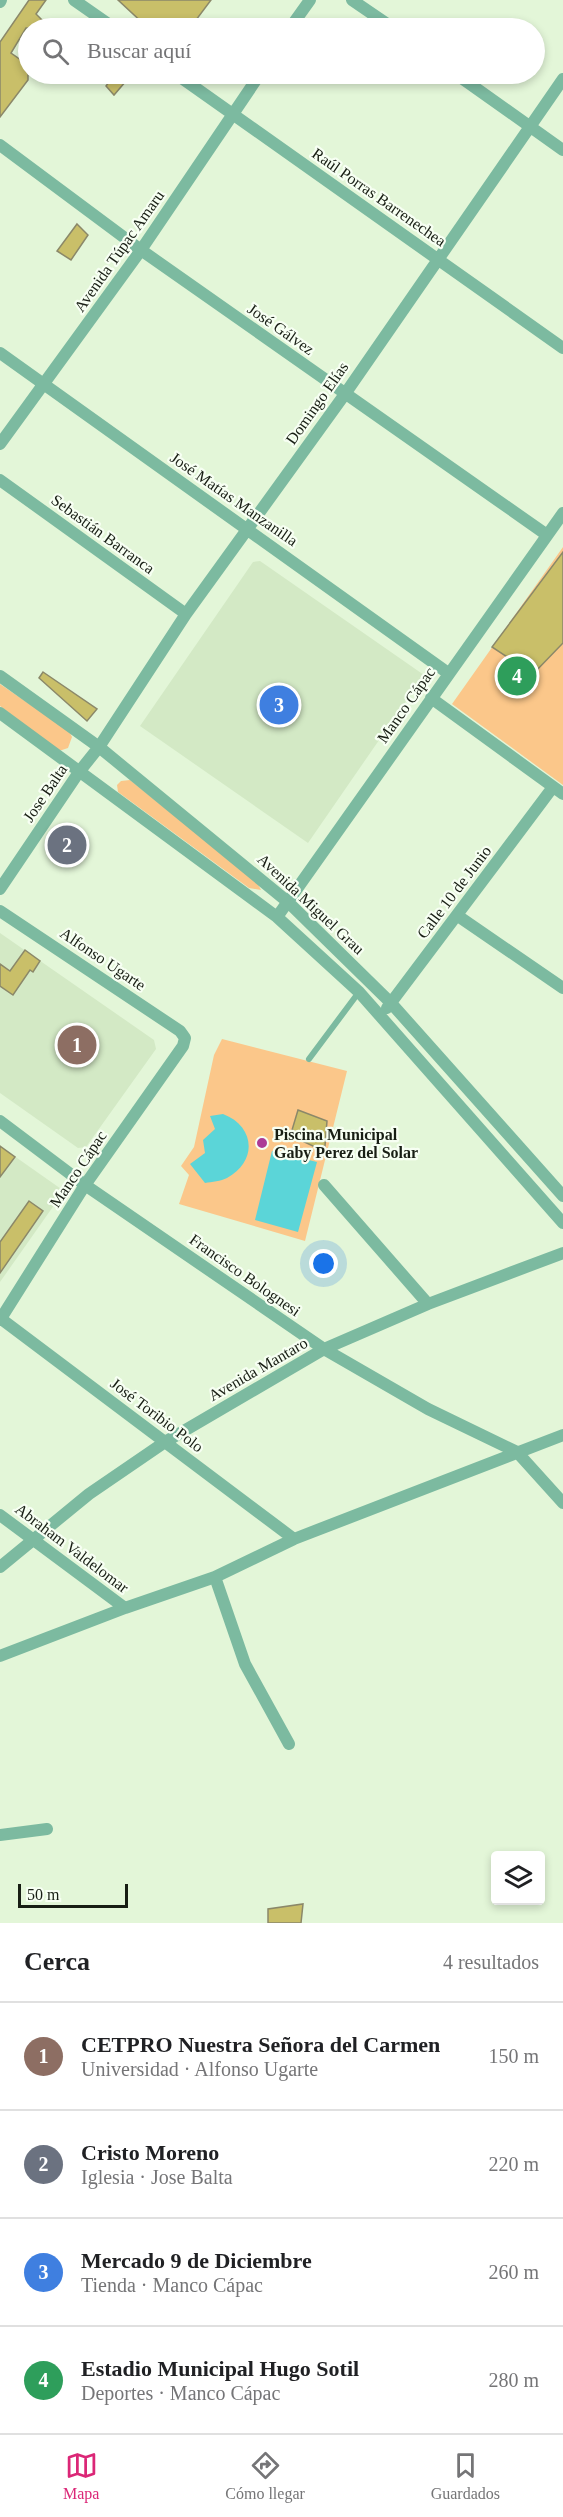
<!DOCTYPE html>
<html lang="es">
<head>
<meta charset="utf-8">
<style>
  body { margin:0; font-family:"Times New Roman",serif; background:#f6f6f6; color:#202124 }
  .controls { position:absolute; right:18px; bottom:18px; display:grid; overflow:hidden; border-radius:6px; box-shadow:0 3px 9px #0003 }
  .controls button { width:54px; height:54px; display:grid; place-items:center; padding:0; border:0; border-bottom:2px solid #e0e0e0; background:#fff; color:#202124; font:30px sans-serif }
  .scale { position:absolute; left:18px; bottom:15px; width:110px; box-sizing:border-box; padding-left:6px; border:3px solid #181e14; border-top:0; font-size:16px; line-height:21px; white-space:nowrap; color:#181e14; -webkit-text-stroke:4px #f7fff3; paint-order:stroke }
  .you { position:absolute; left:324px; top:1264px; width:21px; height:21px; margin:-15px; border:4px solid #fff; border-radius:50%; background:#1a73e8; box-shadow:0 0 0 9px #1a73e833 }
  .badge { display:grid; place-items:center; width:39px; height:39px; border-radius:50%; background:#db2777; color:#fff; font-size:20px; font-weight:700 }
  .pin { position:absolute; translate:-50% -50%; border:3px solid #fff; box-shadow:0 2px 6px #0006 }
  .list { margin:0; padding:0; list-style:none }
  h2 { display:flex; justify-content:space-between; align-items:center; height:78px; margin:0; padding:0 24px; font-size:26px }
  h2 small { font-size:20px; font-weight:400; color:#757577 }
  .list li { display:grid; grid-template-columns:39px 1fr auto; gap:18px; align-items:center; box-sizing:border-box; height:108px; padding:0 24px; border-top:2px solid #e0e0e0 }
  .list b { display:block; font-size:22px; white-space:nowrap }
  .list p { margin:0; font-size:20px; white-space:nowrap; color:#757577 }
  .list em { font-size:20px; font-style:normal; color:#757577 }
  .icon { flex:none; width:33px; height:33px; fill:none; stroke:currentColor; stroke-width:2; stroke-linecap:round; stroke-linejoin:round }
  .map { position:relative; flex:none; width:563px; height:1923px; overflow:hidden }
  .search { position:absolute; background:#fff; box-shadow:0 3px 9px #0003; left:18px; right:18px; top:18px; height:66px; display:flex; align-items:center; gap:15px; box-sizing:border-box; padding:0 21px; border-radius:33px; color:#757577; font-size:22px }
  .sheet { height:510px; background:#fff }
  nav { display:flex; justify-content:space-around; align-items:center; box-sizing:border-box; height:84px; border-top:2px solid #e0e0e0; background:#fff; font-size:16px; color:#757577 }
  nav a { display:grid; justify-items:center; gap:3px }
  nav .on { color:#db2777 }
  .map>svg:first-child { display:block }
  .built { fill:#d3e9c5 }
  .green { fill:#fbc78a }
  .water { fill:#5bd5d8 }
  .building { fill:#c9bf69; stroke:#8b8869; stroke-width:1.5 }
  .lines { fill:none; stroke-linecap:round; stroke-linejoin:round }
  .service { stroke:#7cbaa0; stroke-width:6 }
  .minor { stroke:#7cbaa0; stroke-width:12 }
  .poi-dot { fill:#ac3b96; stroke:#f7fff3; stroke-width:2 }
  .labels { text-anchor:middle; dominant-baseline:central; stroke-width:4.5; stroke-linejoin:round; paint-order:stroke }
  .street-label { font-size:16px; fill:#181e14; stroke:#f7fff3 }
  .poi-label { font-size:16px; font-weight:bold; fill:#181e14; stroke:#f7fff3; text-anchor:start }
</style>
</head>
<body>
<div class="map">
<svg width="563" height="1923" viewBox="0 0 563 1923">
  <rect width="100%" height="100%" fill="#e3f6d8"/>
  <path class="built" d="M260,561L424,675L308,843L140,726L253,562Z
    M0,933L154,1040L156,1049L86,1147L78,1148L0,1093Z
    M0,1146L64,1191L0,1282Z"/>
  <path class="green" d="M563,547V785L452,704Z
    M0,684L69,731L72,737L68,748L59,751L0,706Z
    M130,780L257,882L261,890L249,888L118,792L117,785L121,781Z
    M222,1039L347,1071L305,1241L179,1204L189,1175L181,1166L194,1147L214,1055Z"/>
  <path class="water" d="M223,1114C255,1126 258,1161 227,1178C221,1181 212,1182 205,1183L190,1164L205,1153L203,1140L215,1129L210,1116Z
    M272,1151L317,1162L298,1232L255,1220Z"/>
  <path class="building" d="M29,0H46L36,14L50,28H26L11,53L28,65V80L0,117V42Z
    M118,0H211L190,28H158L148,23L146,26Z
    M115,74H132L114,95L106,86Z
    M77,224L88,235L71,260L57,251Z
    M563,552V643L533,674L492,647Z
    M43,672L97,709L87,721L39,678Z
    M25,950L40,961L33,972L30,970L13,995L0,986V964L10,971Z
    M298,1110L327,1121L325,1146L315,1147L296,1138V1132L292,1130Z
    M0,1146L15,1157L0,1177Z
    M29,1201L43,1211L0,1273V1242Z
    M303,1904L301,1923H268V1909Z"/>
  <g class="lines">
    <path class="service" d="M309,1059L359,992"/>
    <path class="minor" d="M74,0L114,28
      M352,0L393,28
      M0,2L1,0
      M290,28L310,0
      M176,74L563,348
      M456,74L563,150
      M0,145L141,250L547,535
      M0,353L448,673
      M0,444L141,250L260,74
      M0,480L186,614
      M0,676L99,747L288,902L391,1003L563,1196
      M431,698L563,794
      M0,713L277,917L359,992L563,1223
      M0,889L79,772L99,747L186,614L345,394L563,79
      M0,911L180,1031L185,1038L183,1046L85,1185L0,1320
      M458,916L563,988
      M277,917L563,513
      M387,1008L553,787
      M0,1121L85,1185L324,1349L428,1409L517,1452L563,1503
      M324,1185L428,1304
      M0,1318L294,1539
      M0,1515L125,1608
      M0,1567L89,1494L165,1442L324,1349L428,1304L563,1253
      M215,1577L245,1664L289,1744
      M0,1656L125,1608L215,1577L294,1539L563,1435
      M0,1835L47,1829"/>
  </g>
  <circle class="poi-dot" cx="262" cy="1143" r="6"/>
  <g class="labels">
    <g class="street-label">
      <text transform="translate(379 197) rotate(35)">Raúl Porras Barrenechea</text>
      <text transform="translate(119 251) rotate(-55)">Avenida Túpac Amaru</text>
      <text transform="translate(281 329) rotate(35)">José Gálvez</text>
      <text transform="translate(317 403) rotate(-55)">Domingo Elías</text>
      <text transform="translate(234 499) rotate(35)">José Matías Manzanilla</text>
      <text transform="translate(103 534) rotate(36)">Sebastián Barranca</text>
      <text transform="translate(406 705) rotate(-55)">Manco Cápac</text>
      <text transform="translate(45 793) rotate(-56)">Jose Balta</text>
      <text transform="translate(454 892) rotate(-53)">Calle 10 de Junio</text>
      <text transform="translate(311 904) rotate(43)">Avenida Miguel Grau</text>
      <text transform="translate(103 959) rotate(34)">Alfonso Ugarte</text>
      <text transform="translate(78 1169) rotate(-56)">Manco Cápac</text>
      <text transform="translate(245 1275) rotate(35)">Francisco Bolognesi</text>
      <text transform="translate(258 1369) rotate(-30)">Avenida Mantaro</text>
      <text transform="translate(157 1415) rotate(37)">José Toribio Polo</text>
      <text transform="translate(72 1548) rotate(37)">Abraham Valdelomar</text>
    </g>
    <g class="poi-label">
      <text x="274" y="1134">Piscina Municipal<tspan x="274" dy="18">Gaby Perez del Solar</tspan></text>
    </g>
  </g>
</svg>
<div class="controls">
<button><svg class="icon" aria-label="layers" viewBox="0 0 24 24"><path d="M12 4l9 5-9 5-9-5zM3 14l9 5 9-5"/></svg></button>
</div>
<div class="scale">50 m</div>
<div class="you"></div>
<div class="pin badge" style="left:77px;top:1045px;background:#8d6e63">1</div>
<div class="pin badge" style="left:67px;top:845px;background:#6b7280">2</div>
<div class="pin badge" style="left:279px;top:705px;background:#3f7fe0">3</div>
<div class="pin badge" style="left:517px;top:676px;background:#2e9e5b">4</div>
<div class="search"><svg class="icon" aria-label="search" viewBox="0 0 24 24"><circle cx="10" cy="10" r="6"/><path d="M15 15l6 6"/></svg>Buscar aquí</div>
</div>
<section class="sheet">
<h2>Cerca<small>4 resultados</small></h2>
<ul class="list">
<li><span class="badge" style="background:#8d6e63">1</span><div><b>CETPRO Nuestra Señora del Carmen</b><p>Universidad · Alfonso Ugarte</p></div><em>150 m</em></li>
<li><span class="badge" style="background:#6b7280">2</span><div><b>Cristo Moreno</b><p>Iglesia · Jose Balta</p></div><em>220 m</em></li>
<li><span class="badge" style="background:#3f7fe0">3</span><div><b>Mercado 9 de Diciembre</b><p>Tienda · Manco Cápac</p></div><em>260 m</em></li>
<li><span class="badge" style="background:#2e9e5b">4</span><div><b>Estadio Municipal Hugo Sotil</b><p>Deportes · Manco Cápac</p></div><em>280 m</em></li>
</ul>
</section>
<nav>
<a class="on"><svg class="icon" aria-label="map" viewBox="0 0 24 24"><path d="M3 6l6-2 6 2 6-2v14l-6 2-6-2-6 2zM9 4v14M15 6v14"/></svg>Mapa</a>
<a><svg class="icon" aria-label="directions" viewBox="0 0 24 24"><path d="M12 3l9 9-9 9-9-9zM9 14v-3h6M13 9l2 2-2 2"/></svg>Cómo llegar</a>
<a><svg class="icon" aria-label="saved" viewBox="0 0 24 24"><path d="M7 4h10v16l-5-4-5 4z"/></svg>Guardados</a>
</nav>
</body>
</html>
